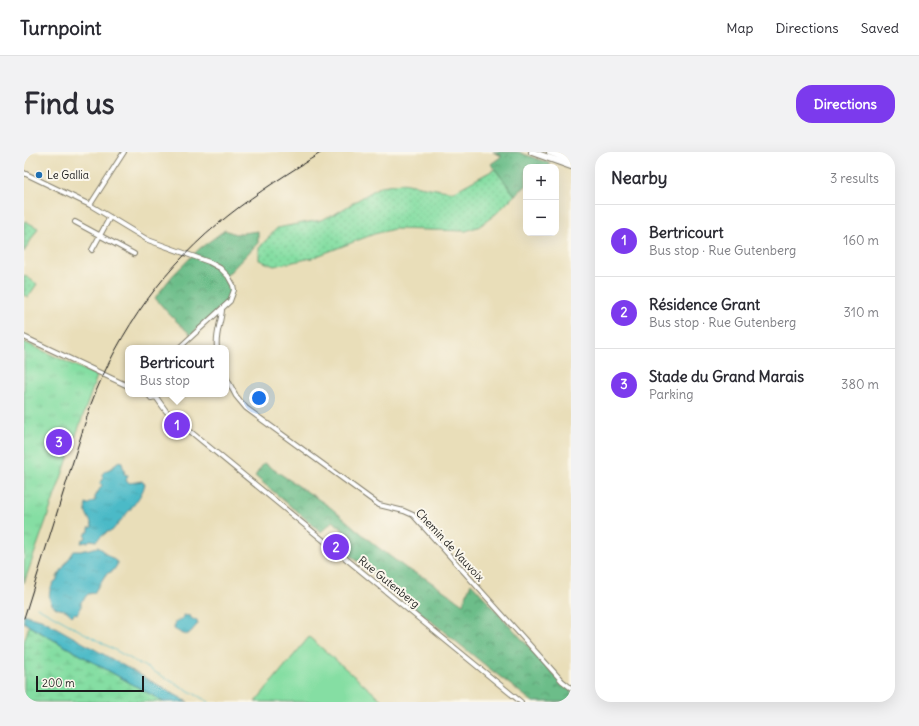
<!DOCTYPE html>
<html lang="en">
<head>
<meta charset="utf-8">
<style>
  body { margin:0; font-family:Delius,sans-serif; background:#f2f2f3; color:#2b2b33 }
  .controls { position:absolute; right:12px; top:12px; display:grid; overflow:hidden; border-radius:8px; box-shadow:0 4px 16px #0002 }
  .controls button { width:36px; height:36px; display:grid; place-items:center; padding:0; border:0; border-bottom:1px solid #e1e1e2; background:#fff; color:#2b2b33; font:20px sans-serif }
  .scale { position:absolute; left:12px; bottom:10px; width:108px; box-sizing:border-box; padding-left:4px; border:2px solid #1c1c1c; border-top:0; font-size:11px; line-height:14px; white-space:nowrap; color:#1c1c1c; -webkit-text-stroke:3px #fbf7ec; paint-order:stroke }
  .you { position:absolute; left:235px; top:246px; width:14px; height:14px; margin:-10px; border:3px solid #fff; border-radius:50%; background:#1a73e8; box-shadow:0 0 0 6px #1a73e833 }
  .badge { display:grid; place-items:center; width:26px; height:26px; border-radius:50%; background:#7c3aed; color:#fff; font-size:13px; font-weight:700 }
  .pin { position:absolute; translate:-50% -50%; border:2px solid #fff; box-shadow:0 1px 4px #0006 }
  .popup { position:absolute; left:101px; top:193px; width:104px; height:52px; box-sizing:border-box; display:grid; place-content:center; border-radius:8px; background:#fff; filter:drop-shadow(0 1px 3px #0005); font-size:13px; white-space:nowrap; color:#7c7c81 }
  .popup b { font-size:15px; color:#2b2b33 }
  .popup::after { content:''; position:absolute; left:50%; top:100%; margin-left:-8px; border:8px solid transparent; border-top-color:#fff }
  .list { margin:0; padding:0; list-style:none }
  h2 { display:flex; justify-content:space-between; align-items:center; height:52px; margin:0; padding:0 16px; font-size:17px }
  h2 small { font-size:13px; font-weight:400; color:#7c7c81 }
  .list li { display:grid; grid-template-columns:26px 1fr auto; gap:12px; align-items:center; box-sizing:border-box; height:72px; padding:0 16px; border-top:1px solid #e1e1e2 }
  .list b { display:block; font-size:15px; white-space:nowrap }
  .list p { margin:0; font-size:13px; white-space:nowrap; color:#7c7c81 }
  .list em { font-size:13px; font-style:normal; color:#7c7c81 }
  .map { position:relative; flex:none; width:547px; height:550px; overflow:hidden; border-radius:16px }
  header { display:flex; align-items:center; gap:24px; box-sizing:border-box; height:56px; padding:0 20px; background:#fff; border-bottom:1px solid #e1e1e2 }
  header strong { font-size:19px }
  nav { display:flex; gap:22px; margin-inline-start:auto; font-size:14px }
  .intro { display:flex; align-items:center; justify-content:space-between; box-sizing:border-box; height:96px; padding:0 24px }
  h1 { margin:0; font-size:28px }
  .button { padding:10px 18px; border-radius:16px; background:#7c3aed; color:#fff; font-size:14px; font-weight:700 }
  main { display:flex; gap:24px; padding:0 24px }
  aside { flex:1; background:#fff; border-radius:16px; box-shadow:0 4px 16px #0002 }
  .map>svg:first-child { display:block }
  .grass { fill:url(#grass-dots); stroke:#507d60 }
  .forest { fill:url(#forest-crowns); stroke:#446c52 }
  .wetland { fill:url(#wetland-marsh); stroke:#507d60 }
  .park { fill:url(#park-tufts); stroke:#507d60 }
  .garden { fill:#85dea3; stroke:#507d60 }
  .water { fill:url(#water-ripples); stroke:#346b72 }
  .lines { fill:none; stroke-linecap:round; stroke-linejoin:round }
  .stream { stroke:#4cbac7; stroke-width:1 }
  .minor-casing { stroke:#827d6a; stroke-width:6 }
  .highway-casing { stroke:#827d6a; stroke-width:8 }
  .minor { stroke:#fff; stroke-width:4 }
  .highway { stroke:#fff; stroke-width:6 }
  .rail { stroke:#1c1c1c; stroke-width:1 }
  .poi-dot { fill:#1f6fb2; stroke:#fbf7ec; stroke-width:1.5 }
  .labels { text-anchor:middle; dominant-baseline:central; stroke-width:4; stroke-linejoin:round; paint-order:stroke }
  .poi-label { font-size:11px; fill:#1c1c1c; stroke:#fbf7ec; text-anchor:start }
  .street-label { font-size:11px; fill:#1c1c1c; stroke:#fbf7ec }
</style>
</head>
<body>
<header>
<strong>Turnpoint</strong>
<nav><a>Map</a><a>Directions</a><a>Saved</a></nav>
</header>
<div class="intro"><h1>Find us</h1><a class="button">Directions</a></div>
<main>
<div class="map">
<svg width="547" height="550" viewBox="0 0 547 550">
  <defs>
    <pattern id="grass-dots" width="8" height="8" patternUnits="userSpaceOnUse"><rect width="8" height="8" fill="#85dea3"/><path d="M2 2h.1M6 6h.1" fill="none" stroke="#72be8c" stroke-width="1.8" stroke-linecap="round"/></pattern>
    <pattern id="forest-crowns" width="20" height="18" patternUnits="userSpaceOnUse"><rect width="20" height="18" fill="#6cbd89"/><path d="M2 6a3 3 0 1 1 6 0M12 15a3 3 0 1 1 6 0" fill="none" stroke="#58996f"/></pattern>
    <pattern id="wetland-marsh" width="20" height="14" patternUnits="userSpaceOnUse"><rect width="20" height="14" fill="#85dea3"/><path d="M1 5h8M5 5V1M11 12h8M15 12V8" fill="none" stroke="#72be8c"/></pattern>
    <pattern id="park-tufts" width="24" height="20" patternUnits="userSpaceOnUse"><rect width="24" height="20" fill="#85dea3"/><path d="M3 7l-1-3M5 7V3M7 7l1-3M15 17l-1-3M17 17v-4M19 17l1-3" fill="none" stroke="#72be8c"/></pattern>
    <pattern id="water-ripples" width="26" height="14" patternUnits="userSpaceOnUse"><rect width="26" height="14" fill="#4cbac7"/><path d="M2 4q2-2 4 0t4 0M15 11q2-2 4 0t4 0" fill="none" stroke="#429faa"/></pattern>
  </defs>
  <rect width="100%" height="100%" fill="#fbf7ec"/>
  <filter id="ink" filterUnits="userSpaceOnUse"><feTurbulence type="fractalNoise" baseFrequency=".025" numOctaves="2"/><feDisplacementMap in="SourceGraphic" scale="8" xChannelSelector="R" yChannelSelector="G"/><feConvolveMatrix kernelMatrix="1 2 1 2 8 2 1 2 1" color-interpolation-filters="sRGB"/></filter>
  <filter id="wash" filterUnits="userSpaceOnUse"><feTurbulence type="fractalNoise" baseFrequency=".012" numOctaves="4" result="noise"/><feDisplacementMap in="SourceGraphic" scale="16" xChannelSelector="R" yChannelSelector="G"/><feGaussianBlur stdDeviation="0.9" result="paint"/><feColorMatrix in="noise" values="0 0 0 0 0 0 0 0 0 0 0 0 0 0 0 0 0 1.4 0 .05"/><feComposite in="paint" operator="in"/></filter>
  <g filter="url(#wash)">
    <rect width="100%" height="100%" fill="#e9deb9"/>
    <path class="grass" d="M471,17L491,43L473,61L456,74L442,79L370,77L350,82L288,106L250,114L235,108V96L253,76L279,71L297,68L311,62L357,34L378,31L429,40Z
      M1,69L14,76L0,100V71Z
      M0,123L13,132L4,145L0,143Z"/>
    <path class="forest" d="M469,0H494L527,12L524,15H502V34L491,43L467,12L478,4Z
      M201,78L211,82L234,79V91L201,125L206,136V147L167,183L145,162L131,146L149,123L175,97Z
      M240,311L306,355L351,393L383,417L401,426L439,452L447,431L535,528L547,536V548L543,550H509L466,517L310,390L319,378L309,369L297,380L231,324Z"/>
    <path class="wetland" d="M5,474L140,550H5L0,546V490Z"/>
    <path class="park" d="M0,190L73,224L0,431Z"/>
    <path class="garden" d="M285,485L360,550H231Z"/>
    <path class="water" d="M95,309L98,310L99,315L101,318L100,322L104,323L102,329L106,331L118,329L121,332C118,347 98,366 88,379L83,380L72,389L66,388L64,390L57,391L58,388L62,386L61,383L63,380H65V376L68,375C67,367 59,361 62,352H65L69,349H71V345L78,333L76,330L79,328L78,322L81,319L90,315V313Z
      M74,395L80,399V402H82L93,410V413L89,419L82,422L70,441L64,442L57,450V456L53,462L51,461L48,464C46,462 43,459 41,458C37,457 34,458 31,455C22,449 25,436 31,429L33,428V425L50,399H57Z
      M0,462L5,464L17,467L164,550H140L5,474L0,470Z
      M159,463L166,464L168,467L173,468L174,472C162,484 166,486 150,477L151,470L159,466Z"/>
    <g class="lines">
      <path class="stream" d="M13,455L185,550
        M0,544L6,550"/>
    </g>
  </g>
  <g filter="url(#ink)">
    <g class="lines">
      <g class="minor-casing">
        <path id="minor" d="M0,21L66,53L124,88L185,110L196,116L204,124L209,133L210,138L206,149L155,196
          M66,53L100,0
          M51,70L110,102
          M68,98L86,65
          M0,185L104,234
          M193,196C191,183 197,171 198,158
          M202,225L212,244L222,256L355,353L380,359L389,363L538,529L547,536
          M124,242L127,246L132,245
          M132,245L142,259L156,271L497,550"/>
      </g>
      <g class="highway-casing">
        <path id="highway" d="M508,0L547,14
          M526,0L547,8"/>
      </g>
      <use href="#minor" class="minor"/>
      <use href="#highway" class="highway"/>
      <path class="rail" d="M0,466L67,252C95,178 142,112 205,63C234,40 266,20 298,0"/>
    </g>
  </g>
  <circle class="poi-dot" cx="15" cy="23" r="4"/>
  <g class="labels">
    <g class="poi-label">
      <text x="23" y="23">Le Gallia</text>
    </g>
    <g class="street-label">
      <text transform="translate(426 393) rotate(47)">Chemin de Vauvoix</text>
      <text transform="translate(365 430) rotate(39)">Rue Gutenberg</text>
    </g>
  </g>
</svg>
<div class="controls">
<button>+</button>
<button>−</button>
</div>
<div class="scale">200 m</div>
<div class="you"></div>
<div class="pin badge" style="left:153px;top:273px">1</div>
<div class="popup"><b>Bertricourt</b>Bus stop</div>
<div class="pin badge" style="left:312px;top:395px">2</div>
<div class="pin badge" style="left:35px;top:290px">3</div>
</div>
<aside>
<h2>Nearby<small>3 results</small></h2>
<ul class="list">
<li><span class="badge">1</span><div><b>Bertricourt</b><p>Bus stop · Rue Gutenberg</p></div><em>160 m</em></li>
<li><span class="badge">2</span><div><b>Résidence Grant</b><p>Bus stop · Rue Gutenberg</p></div><em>310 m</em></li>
<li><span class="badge">3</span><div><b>Stade du Grand Marais</b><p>Parking</p></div><em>380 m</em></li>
</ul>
</aside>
</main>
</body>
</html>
